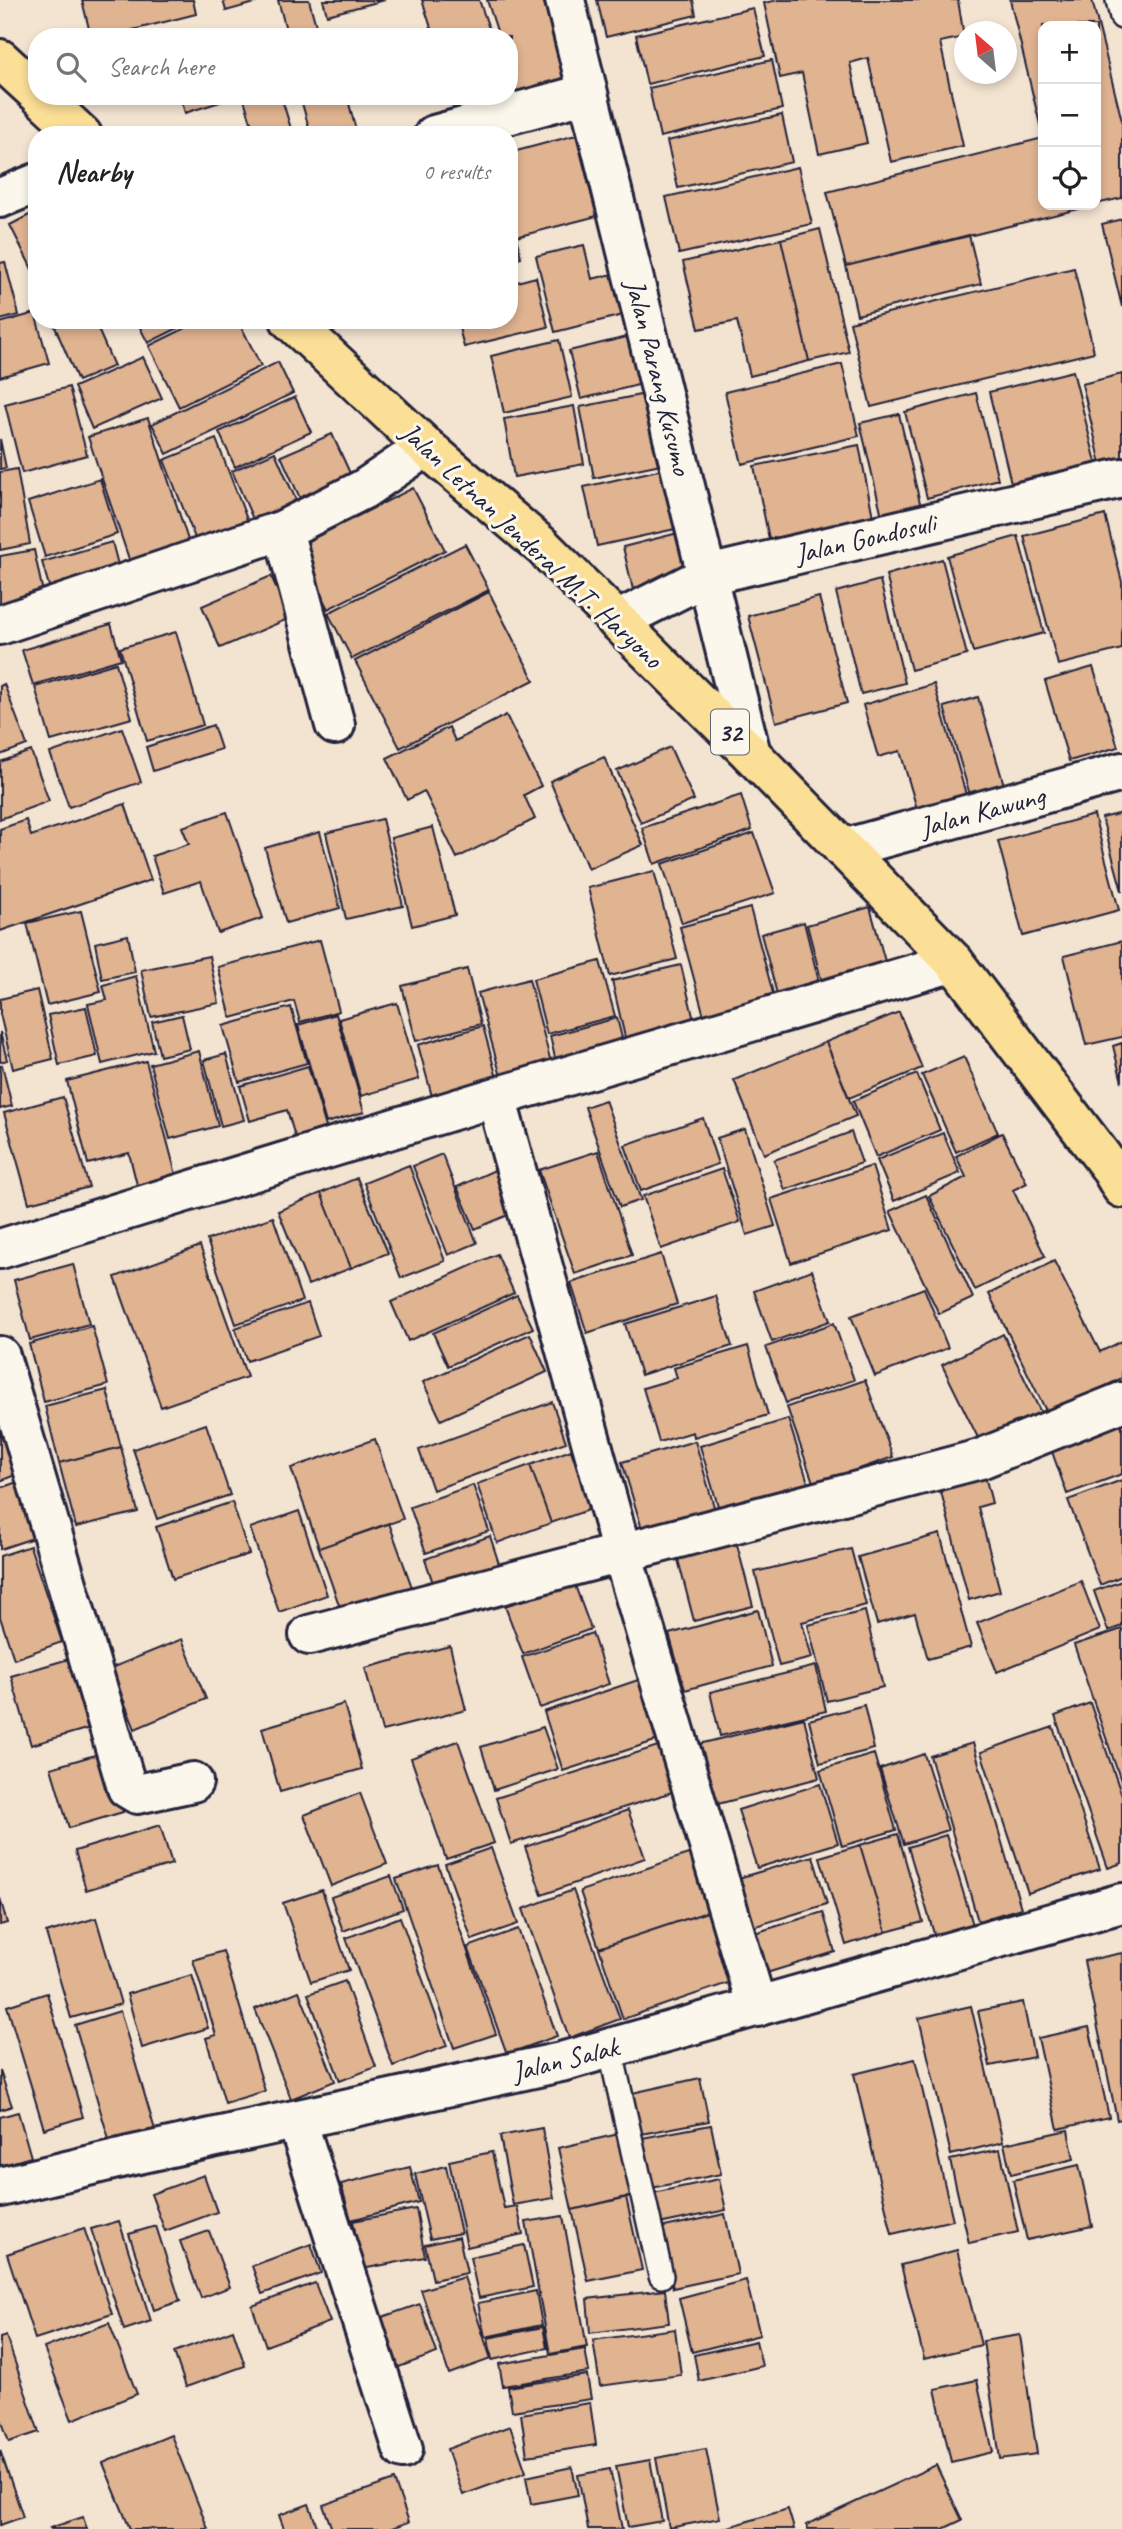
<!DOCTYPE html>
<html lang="en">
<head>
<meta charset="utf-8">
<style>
  body { margin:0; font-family:Caveat,sans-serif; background:#f6f6f6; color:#222 }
  .controls { position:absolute; right:21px; top:21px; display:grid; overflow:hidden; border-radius:14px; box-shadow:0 4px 10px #0003 }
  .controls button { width:63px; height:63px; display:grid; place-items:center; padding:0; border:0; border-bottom:2px solid #e0e0e0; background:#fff; color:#222; font:35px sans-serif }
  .compass { position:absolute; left:954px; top:21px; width:63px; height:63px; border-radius:50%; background:#fff; box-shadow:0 4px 10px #0003; rotate:332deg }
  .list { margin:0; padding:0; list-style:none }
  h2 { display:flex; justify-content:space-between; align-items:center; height:91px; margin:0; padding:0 28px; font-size:30px }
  h2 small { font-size:23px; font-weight:400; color:#767676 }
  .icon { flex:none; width:38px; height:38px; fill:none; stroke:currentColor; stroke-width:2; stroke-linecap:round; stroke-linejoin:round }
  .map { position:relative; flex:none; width:1122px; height:2529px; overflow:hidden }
  .search { position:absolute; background:#fff; box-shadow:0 4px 10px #0003; left:28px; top:28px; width:490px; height:77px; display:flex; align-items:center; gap:18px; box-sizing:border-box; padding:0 24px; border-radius:28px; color:#767676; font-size:26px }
  .panel { position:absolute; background:#fff; box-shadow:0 4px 10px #0003; left:28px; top:126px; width:490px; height:203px; border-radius:28px }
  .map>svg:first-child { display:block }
  .building { fill:#e0b391; stroke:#22223b; stroke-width:2 }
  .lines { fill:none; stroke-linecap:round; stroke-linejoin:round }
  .lane-casing { stroke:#22223b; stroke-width:28 }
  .street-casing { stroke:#22223b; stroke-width:44 }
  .secondary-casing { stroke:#22223b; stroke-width:44 }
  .highway-casing { stroke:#22223b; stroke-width:44 }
  .lane { stroke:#fbf7ec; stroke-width:23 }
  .street { stroke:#fbf7ec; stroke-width:38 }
  .secondary { stroke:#fbf7ec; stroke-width:38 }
  .highway { stroke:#fbdf96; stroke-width:38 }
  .labels { text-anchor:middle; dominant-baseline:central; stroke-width:6; stroke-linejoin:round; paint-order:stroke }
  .shield { fill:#fbf7ec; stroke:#636270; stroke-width:2 }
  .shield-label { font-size:26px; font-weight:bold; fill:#22223b }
  .street-label { font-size:28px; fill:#22223b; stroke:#fbf7ec }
</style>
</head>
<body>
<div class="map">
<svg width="1122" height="2529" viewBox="0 0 1122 2529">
  <rect width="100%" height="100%" fill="#f3e3d1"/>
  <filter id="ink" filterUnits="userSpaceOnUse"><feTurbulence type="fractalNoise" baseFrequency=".0143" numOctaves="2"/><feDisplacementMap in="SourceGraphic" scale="14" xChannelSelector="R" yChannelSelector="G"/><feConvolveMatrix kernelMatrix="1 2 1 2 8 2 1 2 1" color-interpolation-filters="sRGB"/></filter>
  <g filter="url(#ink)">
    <path class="building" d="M82,0H193L196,14L105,37H91Z
      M223,0H265L226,11Z
      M278,0H309L319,37H288Z
      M323,0H385L327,15Z
      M422,0H479L492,37H434Z
      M487,0H543L572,86L520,103L509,69V37H499Z
      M597,0H693L696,15L606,37Z
      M778,0H958L964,37L940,42L963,146L891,162L868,58L850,63L867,143L819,154L802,73L780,78L764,3Z
      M1010,0H1092L1122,121V198L1096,204V26H1043V137Z
      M753,8L765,56L647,84L636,35Z
      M772,60L782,109L660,137L649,88Z
      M180,96H236V97L185,113Z
      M243,96H281L292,132L284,135H255Z
      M300,96H347L357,134L311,135Z
      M455,96H489L459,107Z
      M782,115L792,162L678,188L667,141Z
      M576,135L597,216L516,237L521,257L509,260V153Z
      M1043,138V205H1095L846,266L827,192Z
      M798,167L812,224L679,254L666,197Z
      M37,211V279L10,225Z
      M1122,219V307L1102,224Z
      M820,229L849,352L809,361L781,239Z
      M969,235L981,284L857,315L846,266Z
      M781,239L809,361L750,376L737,321L699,329L683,262Z
      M584,245L592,279L629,270L639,311L555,332L536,256Z
      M5,262L19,315L0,320V263Z
      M1074,268L1094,352L871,407L850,322Z
      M536,277L548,327L464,347L457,320H509V284Z
      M35,313L49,363L0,377V323Z
      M71,320H94L114,366L78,381L55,327Z
      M136,320H194L148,343Z
      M202,320H238L261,366L179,407L149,346Z
      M639,334L650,382L581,399L569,351Z
      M559,340L572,397L504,413L491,356Z
      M143,357L162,398L92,429L74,387Z
      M278,362L293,393L167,454L152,424Z
      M842,364L859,436L742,464L725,392Z
      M1073,371L1097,466L1012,487L989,392Z
      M1122,374V463L1102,468L1082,384Z
      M69,387L87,455L22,473L5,404Z
      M660,391L675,461L594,478L580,407Z
      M976,393L998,479L927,498L905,412Z
      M295,397L311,432L235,467L219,432Z
      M574,406L584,464L514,477L504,419Z
      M899,414L921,507L882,516L860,423Z
      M148,418L189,543L130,562L88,437Z
      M332,434L355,484L304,507L281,456Z
      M0,439L6,468L0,469Z
      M216,439L248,522L197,543L164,460Z
      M859,445L873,517L769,539L754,466Z
      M275,452L299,507L256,526L232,471Z
      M676,466L689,526L597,546L584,487Z
      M17,469L30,544L0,550V472Z
      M100,479L117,534L45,557L28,502Z
      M413,488L445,550L328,609L296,547Z
      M1105,515L1122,582V649L1058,665L1024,536Z
      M678,533L689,581L634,594L623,547Z
      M1018,536L1044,633L973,652L947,556Z
      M112,542L122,580L53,600L42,562Z
      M465,544L489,590L352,659L328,613Z
      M34,550L46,607L0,616V556Z
      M942,559L967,655L911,670L886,575Z
      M271,576L290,618L220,648L202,606Z
      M880,580L905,683L861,694L836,592Z
      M489,592L534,680L400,748L355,661Z
      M819,597L847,703L776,722L748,616Z
      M111,624L121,659L33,685L22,650Z
      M176,632L203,725L147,741L120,648Z
      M116,663L132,718L51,741L35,687Z
      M1093,667L1118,747L1069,761L1045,681Z
      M4,684L27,745L0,755V686Z
      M934,684L969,805L920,819L900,751L878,757L863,705Z
      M978,697L1007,795L973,805L944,707Z
      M506,715L541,786L524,795L535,819L457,858L424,791L407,800L387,758L449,727L455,741Z
      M213,725L221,749L153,771L146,747Z
      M122,728L141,782L69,807L50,753Z
      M670,747L694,800L641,823L617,771Z
      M31,751L49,801L0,819V762Z
      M604,757L643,845L588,869L550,781Z
      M741,795L752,830L654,864L642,828Z
      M125,804L151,880L0,931V829L26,820L31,836Z
      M227,812L263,918L218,933L201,881L164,893L152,856L189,844L182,827Z
      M1122,813V891L1102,818Z
      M1094,815L1119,910L1023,936L998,841Z
      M382,819L403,906L346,919L326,833Z
      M433,827L455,915L412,926L391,838Z
      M320,832L340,908L286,923L265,848Z
      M754,833L775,893L682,923L662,864Z
      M654,871L677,959L610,976L588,888Z
      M870,907L889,976L825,994L807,925Z
      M750,908L777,1008L707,1027L680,927Z
      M81,911L101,992L47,1005L27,923Z
      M804,922L823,998L781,1009L761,934Z
      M128,935L135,972L102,979L95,943Z
      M320,940L339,1011L300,1022L294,1001L231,1018L218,967Z
      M1122,941V1037L1086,1045L1064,956Z
      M209,956L219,1003L151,1017L141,970Z
      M600,961L615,1016L547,1034L533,979Z
      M681,965L696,1029L627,1046L612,981Z
      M467,969L481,1024L416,1041L402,986Z
      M136,976L154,1051L102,1064L88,1004L107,1000L103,985Z
      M529,979L553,1070L503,1084L478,993Z
      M37,990L53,1059L13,1069L0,1014V999Z
      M397,1003L419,1079L361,1096L339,1019Z
      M86,1007L97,1056L59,1065L48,1015Z
      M291,1007L307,1063L239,1082L223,1026Z
      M899,1012L922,1068L849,1098L826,1042Z
      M336,1014L364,1112L326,1123L298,1025Z
      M182,1015L190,1049L160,1056L152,1022Z
      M617,1018L626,1054L558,1071L550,1036Z
      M483,1026L498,1082L433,1100L418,1045Z
      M0,1032L7,1060L0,1062Z
      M826,1042L856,1116L764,1154L734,1080Z
      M1122,1043V1082L1113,1046Z
      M199,1051L218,1126L170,1139L150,1064Z
      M226,1054L244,1120L221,1126L204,1060Z
      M964,1057L998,1133L956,1152L922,1075Z
      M146,1061L178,1182L139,1193L129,1153L88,1164L67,1081Z
      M2,1065L12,1106L0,1109V1066Z
      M308,1066L330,1141L299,1150L287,1110L250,1121L240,1086Z
      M917,1074L940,1130L876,1157L853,1101Z
      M63,1097L89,1187L29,1203L4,1113Z
      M605,1100L641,1200L620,1207L585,1107Z
      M703,1118L718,1164L641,1191L625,1145Z
      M745,1129L775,1226L747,1235L717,1138Z
      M851,1132L862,1163L785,1190L774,1160Z
      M943,1133L960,1173L894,1201L877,1160Z
      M1002,1133L1027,1183L1013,1190L1045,1256L975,1290L929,1196L966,1177L956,1156Z
      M598,1151L632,1255L575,1274L539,1170Z
      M442,1154L477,1243L448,1255L413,1166Z
      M409,1165L445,1261L401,1278L364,1183Z
      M872,1166L892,1230L791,1263L771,1199Z
      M499,1168L518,1211L475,1229L457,1187Z
      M722,1169L740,1222L661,1249L643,1196Z
      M357,1178L388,1253L351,1268L321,1193Z
      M321,1193L351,1268L308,1285L278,1211Z
      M926,1195L973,1298L939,1314L890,1211Z
      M273,1217L302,1301L236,1324L207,1240Z
      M200,1246L247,1377L161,1407L115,1277Z
      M497,1254L514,1293L408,1341L391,1302Z
      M661,1254L677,1304L587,1333L571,1283Z
      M1054,1261L1100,1352L1122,1341V1378L1048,1415L989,1294Z
      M73,1264L89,1324L30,1340L14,1280Z
      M812,1270L830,1321L772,1342L754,1291Z
      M924,1288L948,1348L875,1376L851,1316Z
      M517,1295L533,1328L448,1366L433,1333Z
      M716,1296L732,1346L641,1375L625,1324Z
      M308,1303L319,1336L247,1361L235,1328Z
      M834,1323L854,1380L786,1403L766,1347Z
      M92,1326L108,1385L44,1402L29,1344Z
      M530,1334L547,1372L441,1420L423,1382Z
      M1003,1334L1045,1421L984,1450L942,1365Z
      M748,1346L768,1415L694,1437L693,1432L659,1442L643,1388L677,1378L674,1368Z
      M865,1380L893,1457L814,1485L787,1407Z
      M107,1390L121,1447L59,1463L45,1406Z
      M552,1402L566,1442L433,1490L419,1450Z
      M0,1413L28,1470L0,1481Z
      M788,1419L811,1492L722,1519L700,1446Z
      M1122,1419V1474L1067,1494L1050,1446Z
      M206,1424L230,1495L157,1519L133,1449Z
      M375,1439L403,1519L319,1548L291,1468Z
      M695,1441L717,1517L645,1539L622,1462Z
      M121,1447L138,1512L76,1527L59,1463Z
      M571,1450L591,1509L551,1523L530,1465Z
      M530,1465L551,1523L497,1543L477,1484Z
      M984,1472L992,1503L978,1507L1000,1591L969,1600L939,1484Z
      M26,1479L45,1534L0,1549V1488Z
      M1122,1480V1576L1100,1585L1068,1500Z
      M473,1485L489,1531L426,1553L410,1507Z
      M232,1502L249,1554L173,1579L156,1527Z
      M299,1511L327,1595L279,1612L250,1528Z
      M389,1523L414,1593L344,1619L319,1548Z
      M734,1533L753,1606L694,1621L675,1548Z
      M940,1534L971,1647L928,1659L915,1613L877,1624L858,1557Z
      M490,1536L502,1573L437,1595L425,1559Z
      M30,1546L62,1642L14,1659L0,1617V1556Z
      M851,1549L866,1605L802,1622L812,1658L779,1666L755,1572Z
      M573,1580L591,1629L523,1654L505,1606Z
      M1081,1581L1100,1630L997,1672L977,1623Z
      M1122,1581V1626L1108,1631L1094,1591Z
      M758,1610L772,1666L685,1690L669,1634Z
      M865,1611L883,1687L827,1701L808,1625Z
      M1122,1629V1784L1074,1645Z
      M592,1633L609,1684L540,1708L522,1657Z
      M182,1639L206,1699L135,1729L111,1668Z
      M450,1646L466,1710L382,1731L365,1668Z
      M72,1658L93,1727L31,1745L11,1676Z
      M816,1666L826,1711L720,1736L710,1692Z
      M641,1679L661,1739L563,1771L544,1712Z
      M1090,1703L1122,1796V1863L1108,1868L1055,1716Z
      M344,1704L362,1769L280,1792L262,1728Z
      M864,1705L874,1749L820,1763L809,1720Z
      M804,1718L819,1778L714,1805L699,1744Z
      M543,1727L558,1769L494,1790L481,1747Z
      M1053,1727L1100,1869L1028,1893L981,1752Z
      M458,1741L494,1843L446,1859L411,1758Z
      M973,1743L1021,1908L978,1921L930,1756Z
      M658,1746L672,1792L511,1844L496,1798Z
      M105,1752L123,1812L69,1828L51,1768Z
      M874,1754L896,1830L842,1846L820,1770Z
      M924,1754L948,1830L904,1844L880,1769Z
      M820,1784L838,1843L757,1868L738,1810Z
      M360,1793L387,1864L331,1886L304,1815Z
      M628,1810L645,1858L542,1895L525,1847Z
      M160,1825L172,1864L86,1890L75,1851Z
      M898,1834L923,1922L886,1932L860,1845Z
      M946,1835L976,1935L938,1947L908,1847Z
      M860,1845L886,1932L846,1945L820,1857Z
      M491,1848L518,1924L472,1940L445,1864Z
      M691,1853L710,1911L599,1948L580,1891Z
      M813,1856L827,1904L746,1929L732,1880Z
      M438,1865L496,2034L454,2048L396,1879Z
      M391,1876L403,1909L343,1931L331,1897Z
      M322,1890L349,1970L311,1982L283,1903Z
      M573,1890L620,2019L569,2038L523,1909Z
      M0,1898L7,1923L0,1925Z
      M710,1911L734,1981L623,2019L599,1948Z
      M823,1912L835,1952L760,1975L748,1935Z
      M400,1917L447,2046L393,2066L346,1938Z
      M96,1918L121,2004L71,2018L46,1933Z
      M518,1929L557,2036L507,2054L468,1947Z
      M223,1951L265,2091L225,2103L206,2038L216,2035L193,1960Z
      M1122,1953V2119L1117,2120L1084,1961Z
      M192,1975L208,2028L142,2048L127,1994Z
      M345,1981L376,2067L340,2081L308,1994Z
      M299,1991L335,2081L291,2099L255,2009Z
      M47,1993L83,2117L44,2129L7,2006Z
      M1023,2002L1034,2057L990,2066L978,2011Z
      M971,2006L1003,2142L951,2155L919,2018Z
      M120,2011L155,2130L110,2143L75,2025Z
      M1089,2027L1109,2117L1058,2129L1038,2038Z
      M915,2059L953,2220L892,2234L854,2074Z
      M0,2071L12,2106L0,2110Z
      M700,2078L709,2121L641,2134L632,2093Z
      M18,2112L31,2157L0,2166V2117Z
      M711,2125L721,2174L651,2188L642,2138Z
      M542,2128L554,2198L513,2205L500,2136Z
      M1068,2130L1074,2159L1011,2174L1004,2144Z
      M623,2133L637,2195L572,2210L558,2148Z
      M1000,2149L1018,2232L969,2243L950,2160Z
      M492,2152L504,2208L517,2206L523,2234L467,2247L449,2161Z
      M1079,2165L1092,2226L1027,2240L1013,2180Z
      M446,2166L461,2233L430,2239L415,2174Z
      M410,2167L419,2202L351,2220L341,2184Z
      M204,2175L217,2212L165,2231L151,2194Z
      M719,2179L726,2210L659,2224L653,2193Z
      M626,2197L642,2270L588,2281L572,2210Z
      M416,2209L425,2257L362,2269L353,2221Z
      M725,2214L738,2274L673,2288L660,2228Z
      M563,2216L587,2347L550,2354L526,2222Z
      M119,2221L151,2321L124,2330L91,2229Z
      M156,2226L180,2301L154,2310L129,2234Z
      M84,2228L112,2314L35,2339L7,2254Z
      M209,2231L230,2287L201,2298L180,2241Z
      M459,2237L467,2273L433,2280L425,2245Z
      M311,2244L321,2273L262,2294L252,2266Z
      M524,2245L533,2287L479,2298L470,2257Z
      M957,2250L981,2345L924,2359L901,2265Z
      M464,2277L491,2359L449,2374L421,2290Z
      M746,2280L760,2335L692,2352L679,2298Z
      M315,2283L330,2322L266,2346L252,2306Z
      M665,2290L669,2323L590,2333L587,2299Z
      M536,2291L542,2325L485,2337L478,2303Z
      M420,2304L437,2353L391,2370L373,2320Z
      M109,2323L137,2394L72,2420L44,2348Z
      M543,2327L547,2348L492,2360L488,2338Z
      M675,2329L681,2375L600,2386L593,2340Z
      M233,2330L245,2366L186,2387L174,2352Z
      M1020,2335L1037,2454L1000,2459L983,2341Z
      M6,2336L39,2432L9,2442L0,2416V2338Z
      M756,2341L762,2366L699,2381L694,2355Z
      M585,2349L589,2372L503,2386L499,2364Z
      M587,2375L591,2399L512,2411L508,2387Z
      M977,2380L993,2452L951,2462L935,2389Z
      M590,2403L596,2445L527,2456L521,2414Z
      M510,2426L526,2472L463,2495L447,2449Z
      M171,2435L208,2529H130L103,2463Z
      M706,2449L720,2518L669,2528L656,2458Z
      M0,2450L23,2517L0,2525Z
      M650,2460L662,2521L628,2527L616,2466Z
      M936,2465L962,2520L943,2529H808L806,2525Z
      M572,2467L578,2495L531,2504L526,2477Z
      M610,2469L622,2529H588L578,2475Z
      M394,2480L409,2522L389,2529H332L323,2505Z
      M309,2504L318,2529H284L279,2515Z
      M788,2509L794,2529H722Z
      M83,2517L87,2529H51L50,2528Z"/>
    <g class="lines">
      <g class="lane-casing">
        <path id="lane" d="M1118,0L1122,17
          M610,2048L661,2276"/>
      </g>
      <g class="street-casing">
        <path id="street" d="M565,0L751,754
          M434,135L588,93
          M0,198L37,183
          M283,530L335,725
          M617,621L708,575L1122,478
          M0,625L283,530L364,489L426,447
          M843,849L1122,772
          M496,1097L622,1553L757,2007
          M0,1249L496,1097L954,962
          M0,1356L127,1788L137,1794L193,1782
          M309,1635L980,1459L1122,1402
          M297,2121L403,2449"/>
      </g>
      <g class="secondary-casing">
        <path id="secondary" d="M0,2187L129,2156L561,2062L1122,1903"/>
      </g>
      <g class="highway-casing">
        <path id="highway" d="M0,59L37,93
          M40,96L82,135
          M290,320L426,447L543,547L751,754L954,962L1109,1166L1122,1188"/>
      </g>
      <use href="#lane" class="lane"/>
      <use href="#street" class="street"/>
      <use href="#secondary" class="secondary"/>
      <use href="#highway" class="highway"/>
    </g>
  </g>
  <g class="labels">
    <rect class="shield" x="711" y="709.5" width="38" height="45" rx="5"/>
    <g class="shield-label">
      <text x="730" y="732">32</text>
    </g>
    <g class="street-label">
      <text transform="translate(659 377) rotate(76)">Jalan Parang Kusumo</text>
      <text transform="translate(865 538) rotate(-13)">Jalan Gondosuli</text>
      <text transform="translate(532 545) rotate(43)">Jalan Letnan Jenderal M.T. Haryono</text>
      <text transform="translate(982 811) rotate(-15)">Jalan Kawung</text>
      <text transform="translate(565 2059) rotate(-14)">Jalan Salak</text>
    </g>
  </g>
</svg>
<div class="controls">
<button>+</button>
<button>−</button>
<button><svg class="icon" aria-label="locate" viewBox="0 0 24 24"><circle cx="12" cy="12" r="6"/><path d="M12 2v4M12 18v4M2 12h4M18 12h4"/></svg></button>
</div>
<svg class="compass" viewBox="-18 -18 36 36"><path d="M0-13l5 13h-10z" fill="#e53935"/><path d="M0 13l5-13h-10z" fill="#767676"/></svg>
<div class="search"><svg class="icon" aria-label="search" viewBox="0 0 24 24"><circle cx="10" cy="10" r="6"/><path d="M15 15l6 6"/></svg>Search here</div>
<section class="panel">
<h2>Nearby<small>0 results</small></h2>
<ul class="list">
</ul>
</section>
</div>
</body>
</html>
